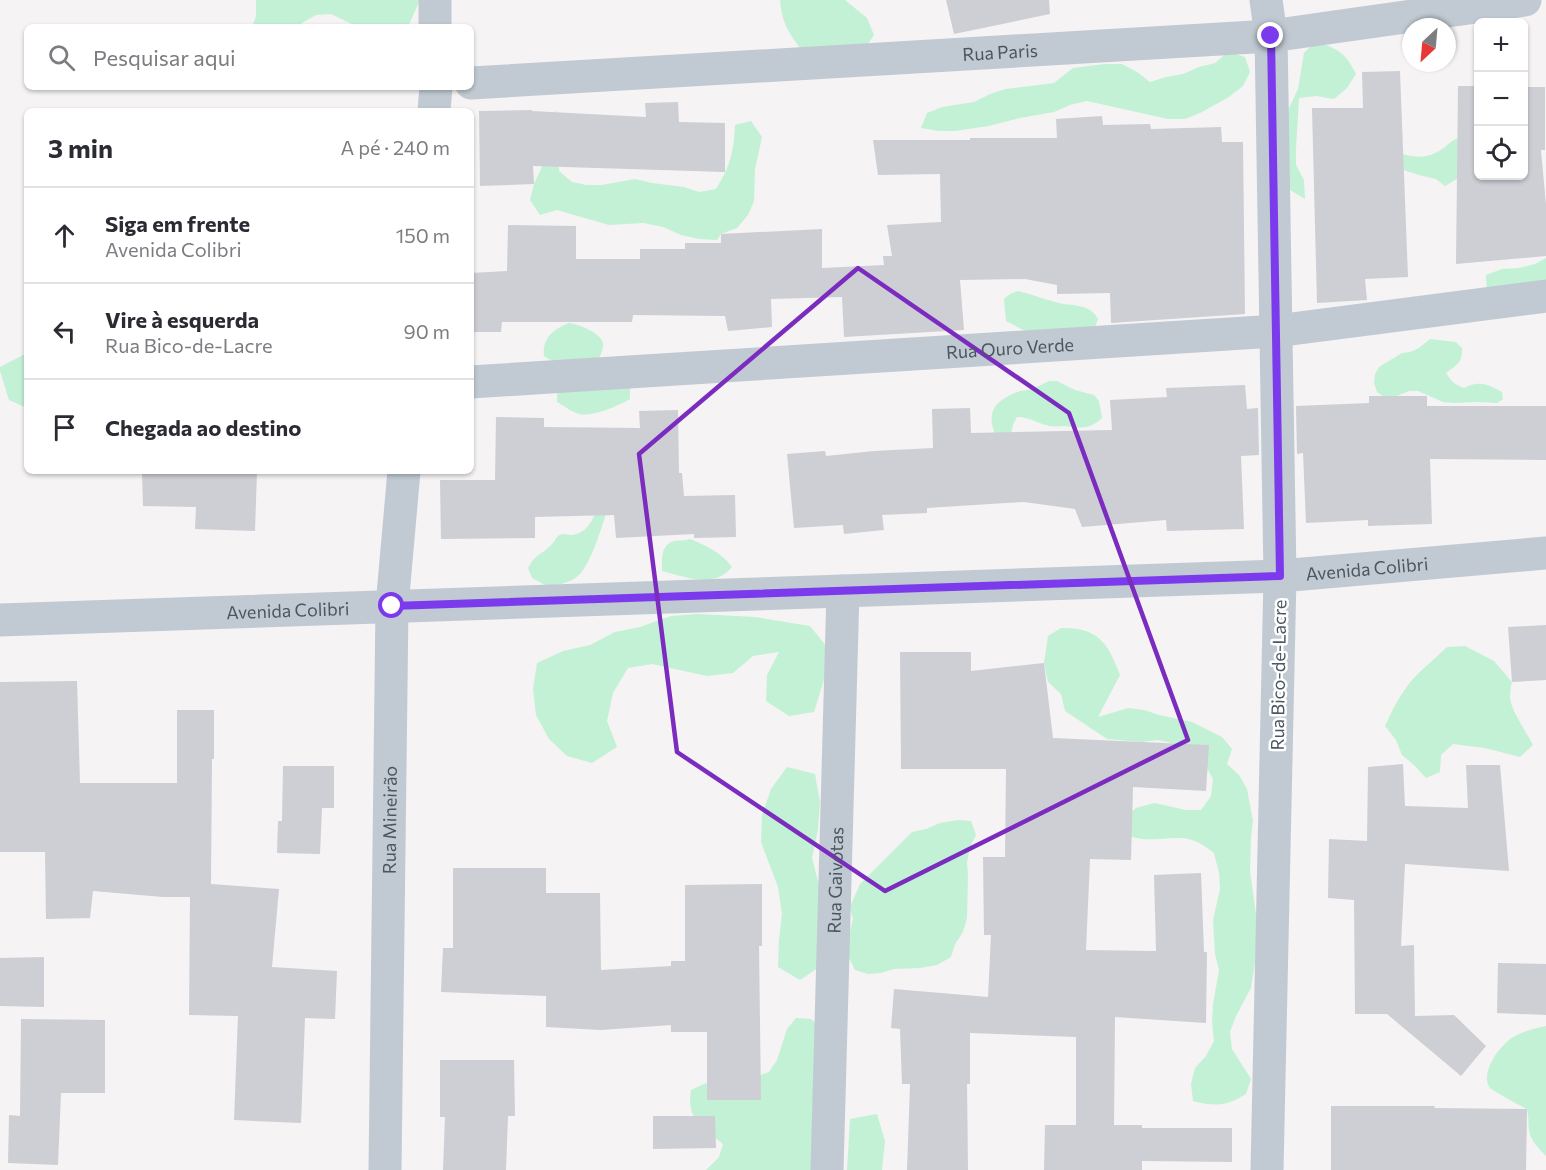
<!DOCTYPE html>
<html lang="pt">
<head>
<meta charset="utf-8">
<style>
  body { margin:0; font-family:Commissioner,sans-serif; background:#f2f2f3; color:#2b2b33 }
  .controls { position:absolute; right:18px; top:18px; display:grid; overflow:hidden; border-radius:9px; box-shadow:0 2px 4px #0004 }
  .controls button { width:54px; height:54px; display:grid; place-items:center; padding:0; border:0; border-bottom:2px solid #e1e1e2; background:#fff; color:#2b2b33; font:30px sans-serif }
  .compass { position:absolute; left:1402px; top:18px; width:54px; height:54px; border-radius:50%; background:#fff; box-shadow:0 2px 4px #0004; rotate:206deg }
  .stop { position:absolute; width:18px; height:18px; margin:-14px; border:4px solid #7c3aed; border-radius:50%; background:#fff }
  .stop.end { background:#7c3aed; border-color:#fff; box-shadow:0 2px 6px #0008 }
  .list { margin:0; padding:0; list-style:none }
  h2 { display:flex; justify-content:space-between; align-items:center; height:78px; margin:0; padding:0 24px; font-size:26px }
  h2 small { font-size:20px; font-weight:400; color:#7c7c81 }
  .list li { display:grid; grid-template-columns:39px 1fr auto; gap:18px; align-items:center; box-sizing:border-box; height:96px; padding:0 24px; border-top:2px solid #e1e1e2 }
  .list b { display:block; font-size:22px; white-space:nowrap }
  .list p { margin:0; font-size:20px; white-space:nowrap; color:#7c7c81 }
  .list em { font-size:20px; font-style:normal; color:#7c7c81 }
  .icon { flex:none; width:33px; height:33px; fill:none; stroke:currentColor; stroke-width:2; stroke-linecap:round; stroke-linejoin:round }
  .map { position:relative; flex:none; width:1546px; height:1170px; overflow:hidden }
  .search { position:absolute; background:#fff; box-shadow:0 2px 4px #0004; left:24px; top:24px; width:450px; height:66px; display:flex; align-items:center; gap:15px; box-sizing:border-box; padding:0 21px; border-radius:9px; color:#7c7c81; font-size:22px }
  .panel { position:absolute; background:#fff; box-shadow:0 2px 4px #0004; left:24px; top:108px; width:450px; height:366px; border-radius:9px }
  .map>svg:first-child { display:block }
  .green { fill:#c3f1d5 }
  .building { fill:#cdcfd5 }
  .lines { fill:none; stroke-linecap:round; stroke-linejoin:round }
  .minor { stroke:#c1cad2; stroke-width:33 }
  .route { stroke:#7c3aed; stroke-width:8 }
  .marked { fill:none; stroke:#7b2cbf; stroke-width:4.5; stroke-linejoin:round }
  .labels { text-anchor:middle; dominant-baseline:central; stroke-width:5; stroke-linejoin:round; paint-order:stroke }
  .street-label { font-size:18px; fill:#4a5661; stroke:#fff }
</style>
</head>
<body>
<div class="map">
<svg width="1546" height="1170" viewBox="0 0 1546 1170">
  <rect width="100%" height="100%" fill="#f5f3f3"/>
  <path class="green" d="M256,0H420L408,27H358L331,14L316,15L302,23L299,27H252L256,16Z
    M780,0H845L867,18L874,35L866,47L800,48C787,30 782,22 780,0Z
    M1316,41C1339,50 1345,52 1356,74L1347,88L1334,99L1316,96L1299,98L1296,149V165L1304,180L1305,199L1290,190L1285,174L1284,122L1290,106L1298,89L1304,53Z
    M1228,52L1245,57L1250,72L1243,86L1229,97L1200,113L1185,119H1168L1087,101L1070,105L1054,112L1020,118L989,126L955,131H939L921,128L927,113L942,107L974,102L990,94L1006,89L1054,83L1073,68L1105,64H1122L1137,72L1150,82L1166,77L1183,74L1199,67L1215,63Z
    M556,111L566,124L559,155V171L572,182L586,185H602L635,179L652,183L684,187L699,192L716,189C730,167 734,151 735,125L751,121L762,137L755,169L754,201L748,215L737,228L721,234L717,240L699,239L681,235L663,227L643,223L609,225L557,210L540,215L530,200L534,184L546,158L539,124Z
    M1458,138L1460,177L1445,186L1436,179L1419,175L1394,167L1401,154C1419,158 1429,159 1445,147C1449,143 1452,141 1458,138Z
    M1546,258V283L1487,293L1486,275L1502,269L1519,268L1535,264Z
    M1018,291C1031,294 1043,299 1055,302C1071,307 1089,302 1098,319L1095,327L1025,331L1006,321L1004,299L1010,294Z
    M569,323C578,324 601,333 603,343C604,351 598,360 594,367L630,389V399C618,406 593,417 579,414C572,412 564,406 557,402V394L562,387L552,361L544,356C542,338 554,329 569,323Z
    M1430,339L1456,342L1462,348C1463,362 1457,365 1446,373C1451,381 1455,385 1464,388C1478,380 1488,384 1502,392L1503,399L1497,403L1478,402L1453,403L1443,402L1418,391H1409L1392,398L1384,397L1377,392L1374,383L1375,374L1379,367L1402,353L1410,352L1419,348Z
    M27,353V408L9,400L0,371V367Z
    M1049,381H1057L1075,390L1094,395L1099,401L1102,418C1089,430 1081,428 1065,426C1060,426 1055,427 1050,426C1038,424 1030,417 1017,417C1012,424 1012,431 1010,440L996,436C985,412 995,401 1017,392C1022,390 1027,391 1031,389C1037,387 1043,384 1049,381Z
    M607,511C601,529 592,560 580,574C573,582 558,585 549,587L532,578L528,568C536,553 542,555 552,544C555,541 555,539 558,536C563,532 566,535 572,535C584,534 592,523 595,513Z
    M690,539C705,545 722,553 732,567C714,589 685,577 662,571C662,560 660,545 674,541C679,540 685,541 690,539Z
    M698,614L755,617L810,626L827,647L826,673L814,712L789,716L766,701L767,675L779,652L753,656L733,673L707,676L652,664L628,668L613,693L607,721L617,747L592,763L567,756L549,739L536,715L533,689L537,663L563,651L590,645L615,632L640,627L671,616Z
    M1061,628C1098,627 1108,643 1120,675L1098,717L1128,708L1144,710L1159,715L1192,722L1222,737L1232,749L1227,764L1239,775L1247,789L1253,821L1251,837L1250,871L1257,922L1256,956L1251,988L1236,1016L1230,1032L1232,1049L1251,1079L1246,1094C1227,1106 1216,1107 1193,1101L1191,1084L1195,1068L1206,1056L1214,1041L1212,1023L1213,1004L1219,970L1215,954L1213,920L1220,889L1219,873L1214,853C1204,845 1193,838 1180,838C1163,837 1143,843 1127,835L1124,819L1136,808L1154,803L1186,810H1201L1211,796L1213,779L1205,765L1176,744L1158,740L1141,742L1107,739L1065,711L1061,694L1048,682L1044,663L1048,636Z
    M1465,646L1494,661L1512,682C1511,686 1510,692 1510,697C1510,709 1527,733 1533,745L1520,757L1485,748L1453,744L1441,755L1440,772L1426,778L1415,766L1402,755L1396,740L1385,726C1392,710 1401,693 1412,680C1423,668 1436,658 1447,647Z
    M787,767L815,774L820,802L818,830L812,858L819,885L821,966L800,980L778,967L779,940L782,914L778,887L761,842L762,815L771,789Z
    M958,820L971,821L976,835L970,847L967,862L968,876L967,918L963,932L955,944L951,957L937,965L920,968L894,969L881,973L868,974L855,970L849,958L847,945L853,919L850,907L860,884L912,832L926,829L940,823Z
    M796,1018L811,1019L823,1029L816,1170H706L719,1157L723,1144C702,1127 686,1120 691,1090L704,1084L717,1081H743L769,1072L777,1060L787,1029Z
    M1546,1026V1156C1539,1149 1530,1140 1529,1130C1528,1122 1529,1117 1527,1109C1522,1107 1492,1090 1490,1088C1479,1073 1501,1043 1515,1036C1524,1031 1536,1028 1546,1026Z
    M877,1114L885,1141L882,1170H847L850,1119Z"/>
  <path class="building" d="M946,0H1049L1050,14L954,34Z
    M1400,71L1408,277L1365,279L1367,300L1317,303L1312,108H1363L1362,72Z
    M1458,86H1479V176H1524V87H1545V150H1541L1546,205V256L1456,264Z
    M678,102L679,122L725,123V172L533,166L534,184L480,186L479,111L532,110V111L646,117L645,103Z
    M1102,116L1103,125L1150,124L1151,129L1221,127L1222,142H1243L1245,314L1111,323L1110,293L1057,294V285L1025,279L960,280L964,330L844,337L842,297L771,299L772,327L728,331L725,316L633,315L632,322H502L501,332H471V273L507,271L508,225L576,226V259H640V249H685V243H721V234L822,229V268L884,265L883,256H892L887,225L941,222L940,174L878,175L873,140H970V138H1057L1056,119Z
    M1245,385L1247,409L1258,408L1259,455L1241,456L1244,529L1167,531L1166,520L1082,527L1075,509L1024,502L927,508V513L882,515L884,530L844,534L843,525L794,528L787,454L825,451L826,456L874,451L933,448L932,409L970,408L971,433L1112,430L1110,400L1167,397L1166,388Z
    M1369,396H1427V406H1546V460L1430,459L1432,524L1368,526V520L1306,523L1303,453L1297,454L1296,406L1369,403Z
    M678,410L679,473H682L684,496L735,495L736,537L694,538V534L616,538L614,515L535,517V538L441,539L440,480H495L496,417L544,418V427L640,428L639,411Z
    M142,471H257L255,531L195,529L196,507L143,506Z
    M1546,625V680L1512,682L1508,627Z
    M900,652H971V671L1044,663L1053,738L1209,745L1206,791L1133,787L1131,860L1090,859L1086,950L1156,951L1154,875L1201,873L1204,952H1207L1206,1023L1115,1017L1114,1125H1142V1128H1232V1162L1142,1161V1170H1044L1045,1125H1076V1037L970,1033V1084H967L968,1170H907L910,1084H902L900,1029L891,1028L894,989L988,997L991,935H984L983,857H1005L1006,769H901Z
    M77,681L80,783H177V710H214V759H212L211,884L279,889L272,967L337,971L335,1019L305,1018L301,1123L234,1120L238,1016L189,1015L190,897H163L93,891L90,918L46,919L45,852H0V682Z
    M1403,764L1405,806L1468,808L1466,765H1500L1509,871L1405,864L1401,946L1414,945L1415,1016L1454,1015L1486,1046L1461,1076L1387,1014H1355L1354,900L1328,898L1329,839L1367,841L1368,767Z
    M283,766H334V808H322L320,854L277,853L278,821H282Z
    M453,868H546V893H600L601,970L671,966V961H685V885L762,884V946H759L761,1100H707V1032H671V1025L601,1030L546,1027V996L441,992L443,948H453Z
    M44,957V1007L0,1006V958Z
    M1498,963L1546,964V1015L1497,1013Z
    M21,1019L105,1020V1093H61L58,1165L8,1163L9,1115L20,1116Z
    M440,1060H514L515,1116H508L506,1170H443L445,1117H440Z
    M1331,1106H1435L1434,1108L1527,1109L1526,1170H1331Z
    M653,1116H715L716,1148L653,1149Z"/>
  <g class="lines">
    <g class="minor">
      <path d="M435,0V27"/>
      <path d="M1266,0L1271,36L1280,576L1267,1170"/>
      <path id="s1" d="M471,83L1271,36L1525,0"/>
      <path d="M434,111L436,87"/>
      <path id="s2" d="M471,382L1276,331L1546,296"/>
      <path id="s3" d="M0,620L1280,576L1546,553"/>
      <path id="s4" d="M385,1170L392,606L404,471"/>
      <path id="s5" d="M827,1170L843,591"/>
    </g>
  </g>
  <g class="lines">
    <path class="route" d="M392,606L1280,576L1271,36"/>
  </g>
  <path class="marked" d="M858,268L1069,413L1188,740L885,891L677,752L639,454Z"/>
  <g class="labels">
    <g class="street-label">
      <text stroke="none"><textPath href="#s1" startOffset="530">Rua Paris</textPath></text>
      <text stroke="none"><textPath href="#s2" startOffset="540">Rua Ouro Verde</textPath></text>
      <text stroke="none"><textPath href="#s3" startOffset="1368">Avenida Colibri</textPath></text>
      <text stroke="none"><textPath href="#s3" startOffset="288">Avenida Colibri</textPath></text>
      <text transform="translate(1278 675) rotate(-89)">Rua Bico-de-Lacre</text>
      <text stroke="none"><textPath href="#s4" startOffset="350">Rua Mineirão</textPath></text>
      <text stroke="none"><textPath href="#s5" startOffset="290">Rua Gaivotas</textPath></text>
    </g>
  </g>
</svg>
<div class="controls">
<button>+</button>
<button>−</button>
<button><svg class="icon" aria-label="locate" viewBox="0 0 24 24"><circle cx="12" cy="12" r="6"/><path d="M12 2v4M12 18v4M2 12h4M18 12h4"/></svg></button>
</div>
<svg class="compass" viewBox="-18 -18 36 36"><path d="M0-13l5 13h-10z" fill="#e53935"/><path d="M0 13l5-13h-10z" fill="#7c7c81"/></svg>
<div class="stop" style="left:392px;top:606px"></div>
<div class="stop end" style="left:1271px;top:36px"></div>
<div class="search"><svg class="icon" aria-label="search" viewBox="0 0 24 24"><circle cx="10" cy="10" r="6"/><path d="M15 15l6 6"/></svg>Pesquisar aqui</div>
<section class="panel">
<h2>3 min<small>A pé · 240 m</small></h2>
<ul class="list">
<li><svg class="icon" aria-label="ahead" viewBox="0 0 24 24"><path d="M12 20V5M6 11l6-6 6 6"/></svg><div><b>Siga em frente</b><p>Avenida Colibri</p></div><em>150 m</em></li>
<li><svg class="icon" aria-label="left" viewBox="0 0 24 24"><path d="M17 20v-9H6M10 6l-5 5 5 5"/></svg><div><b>Vire à esquerda</b><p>Rua Bico-de-Lacre</p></div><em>90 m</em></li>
<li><svg class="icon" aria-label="arrive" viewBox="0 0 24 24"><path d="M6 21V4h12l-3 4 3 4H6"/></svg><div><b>Chegada ao destino</b></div></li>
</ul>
</section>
</div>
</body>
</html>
